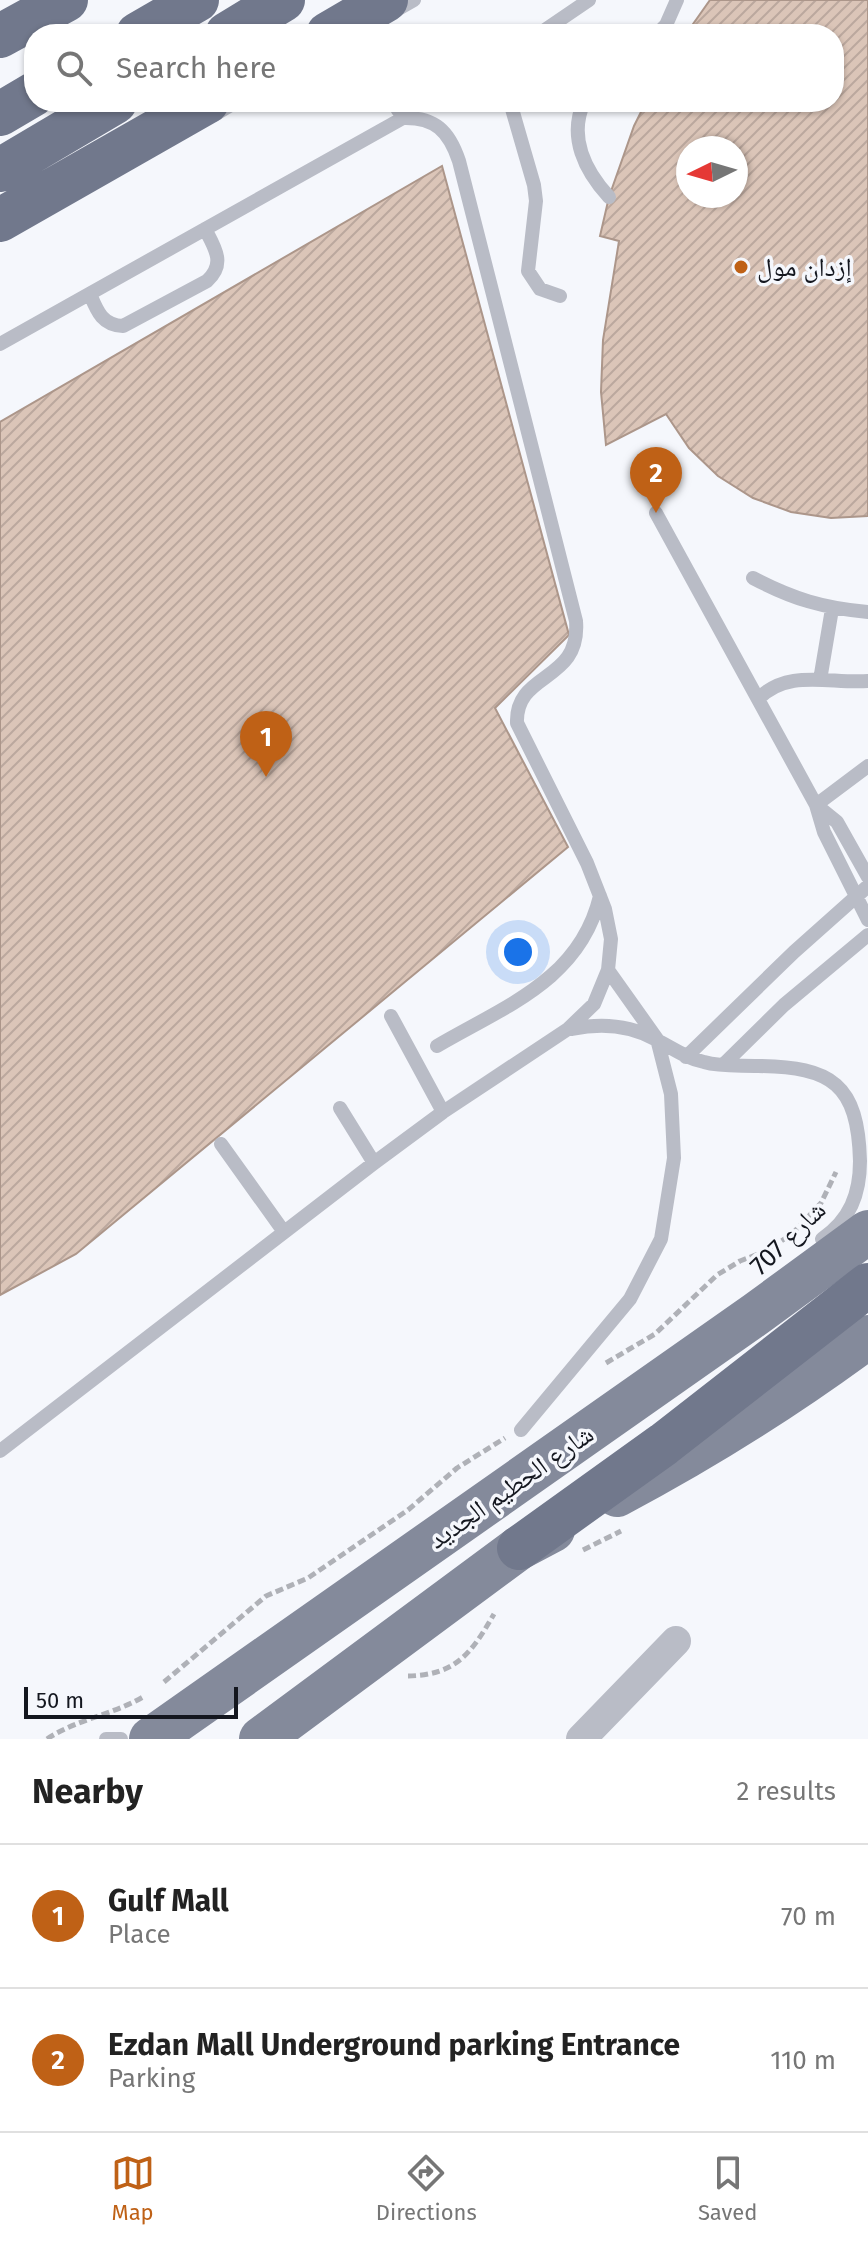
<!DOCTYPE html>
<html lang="en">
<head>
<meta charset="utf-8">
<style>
  body { margin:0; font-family:"Fira Sans","Noto Naskh Arabic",sans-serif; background:#f6f6f6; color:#222 }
  .compass { position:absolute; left:676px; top:136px; width:72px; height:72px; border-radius:50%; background:#fff; box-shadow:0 2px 6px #0004; rotate:265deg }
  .scale { position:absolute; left:24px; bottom:20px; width:214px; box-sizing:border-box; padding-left:8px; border:4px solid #14171f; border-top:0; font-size:22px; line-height:28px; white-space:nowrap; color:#14171f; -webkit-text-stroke:6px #f5f7fc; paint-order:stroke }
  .you { position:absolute; left:518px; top:952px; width:28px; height:28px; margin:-20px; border:6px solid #fff; border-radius:50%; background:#1a73e8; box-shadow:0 0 0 12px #1a73e833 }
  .badge { display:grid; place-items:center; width:52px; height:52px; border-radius:50%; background:#bf6116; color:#fff; font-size:26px; font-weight:700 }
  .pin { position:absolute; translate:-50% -66px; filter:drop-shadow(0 2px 4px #0008) }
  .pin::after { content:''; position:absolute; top:42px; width:28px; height:24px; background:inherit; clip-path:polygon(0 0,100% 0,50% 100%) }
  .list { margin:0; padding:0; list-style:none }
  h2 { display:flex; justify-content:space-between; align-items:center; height:104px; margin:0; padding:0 32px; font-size:34px }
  h2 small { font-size:26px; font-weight:400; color:#767676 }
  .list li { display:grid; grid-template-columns:52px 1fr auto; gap:24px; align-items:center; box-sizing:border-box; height:144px; padding:0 32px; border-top:2px solid #e0e0e0 }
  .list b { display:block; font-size:30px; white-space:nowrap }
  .list p { margin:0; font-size:26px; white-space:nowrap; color:#767676 }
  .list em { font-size:26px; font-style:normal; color:#767676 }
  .icon { flex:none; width:44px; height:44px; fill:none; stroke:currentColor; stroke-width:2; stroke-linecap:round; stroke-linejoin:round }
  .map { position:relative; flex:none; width:868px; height:1739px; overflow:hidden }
  .search { position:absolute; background:#fff; box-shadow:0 2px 6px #0004; left:24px; right:24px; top:24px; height:88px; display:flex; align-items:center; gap:20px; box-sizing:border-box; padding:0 28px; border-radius:32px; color:#767676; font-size:30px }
  .sheet { height:392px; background:#fff }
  nav { display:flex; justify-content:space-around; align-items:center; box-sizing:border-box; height:112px; border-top:2px solid #e0e0e0; background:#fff; font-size:22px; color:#767676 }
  nav a { display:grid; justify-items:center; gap:4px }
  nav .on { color:#bf6116 }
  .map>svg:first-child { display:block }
  .building { fill:url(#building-hatch); stroke:#ac968a; stroke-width:2; fill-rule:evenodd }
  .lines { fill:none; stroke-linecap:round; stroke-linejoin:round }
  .path { stroke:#afb1b7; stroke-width:5; stroke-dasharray:8 4; stroke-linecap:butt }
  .lane { stroke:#b9bcc6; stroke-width:14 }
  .street { stroke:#b9bcc6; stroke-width:30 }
  .primary { stroke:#848a9b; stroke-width:44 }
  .highway { stroke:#71788c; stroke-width:44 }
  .poi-dot { fill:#bf6116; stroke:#f5f7fc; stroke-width:3 }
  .labels { text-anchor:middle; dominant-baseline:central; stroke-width:7; stroke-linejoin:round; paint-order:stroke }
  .poi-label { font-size:26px; fill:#14171f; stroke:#f5f7fc; text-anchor:start }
  .street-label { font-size:26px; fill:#14171f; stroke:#f5f7fc }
</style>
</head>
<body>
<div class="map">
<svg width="868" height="1739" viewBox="0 0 868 1739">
  <defs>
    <pattern id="building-hatch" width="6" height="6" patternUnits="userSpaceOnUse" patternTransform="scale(2)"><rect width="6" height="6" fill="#dbc5b8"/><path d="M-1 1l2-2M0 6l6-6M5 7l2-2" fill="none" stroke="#bba89e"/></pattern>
  </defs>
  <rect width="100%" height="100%" fill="#f5f7fc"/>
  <path class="building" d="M710,0H868V516L831,518L791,512L753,498L718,476L689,448L666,414L606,445L601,392L603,340L619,241L600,236L609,197L634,126L646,102H834V34H686ZM688,148H736V196H688Z
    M442,166L569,635L495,708L568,847L76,1254L0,1295V422Z"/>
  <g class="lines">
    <path class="path" d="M606,1363L655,1334L717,1275L740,1261L766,1251L792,1234L821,1203L836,1172
      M583,1550L621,1531
      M408,1676C457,1675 472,1652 494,1614
      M164,1682L266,1596L308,1578L408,1510L457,1468L505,1438
      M47,1739C77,1719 112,1715 143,1697"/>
    <path class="lane" d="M393,12L414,0
      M539,34L589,0
      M657,34L666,25L677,0
      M393,102L403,118
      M510,102L534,185L536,201L528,271L540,289L560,296
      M584,102C568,137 585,171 609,197
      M214,115L236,102
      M90,294C97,311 102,325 123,326L207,281C226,264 215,248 205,229
      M0,344L403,118C435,117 449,131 459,161L576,621C581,683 515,671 517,723L587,863L605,909L611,939L608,970L594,1004L568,1029L443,1112L374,1163L0,1451
      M656,513L816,805L824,832L868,920
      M753,578C793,599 823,608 868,612
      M820,680L832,609
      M758,699C788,668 830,684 868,681
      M816,805L837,822L868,877
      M816,805L868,766
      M391,1016L443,1112
      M572,1029C600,1023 629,1025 655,1039C671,1047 685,1058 704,1062C721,1067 740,1065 758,1066C832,1067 858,1084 860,1161C860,1194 850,1220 822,1239
      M437,1046C505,1006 580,980 600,896
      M686,1057L794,952L868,886
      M723,1065L784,1005L868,935
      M340,1108L374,1163
      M221,1144L284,1232
      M521,1430L630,1299L661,1239L674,1158L671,1094L657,1039L608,970
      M106,1739H121"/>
    <path class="street" d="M581,1739L676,1641"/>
    <path class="primary" d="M617,1495C706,1448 787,1397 868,1337
      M151,1739L756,1314L868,1232
      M261,1739L519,1548L553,1530"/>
    <path class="highway" d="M138,34L197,0
      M227,34L283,0
      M328,34L386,0
      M0,36L66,0
      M0,114L34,94
      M0,170L115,102
      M0,220L207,102
      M519,1548L664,1444L868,1285"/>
  </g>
  <circle class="poi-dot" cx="741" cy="267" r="8"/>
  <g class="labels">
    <g class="poi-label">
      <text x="757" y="267">إزدان مول</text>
    </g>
    <g class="street-label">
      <text transform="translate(788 1238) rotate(-44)">شارع 707</text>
      <text transform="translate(511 1487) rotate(-35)">شارع الحطيم الجديد</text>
    </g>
  </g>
</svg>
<svg class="compass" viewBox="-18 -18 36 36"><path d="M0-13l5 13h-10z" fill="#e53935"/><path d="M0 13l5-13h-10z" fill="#767676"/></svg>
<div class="scale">50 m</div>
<div class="you"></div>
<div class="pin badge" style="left:266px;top:777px">1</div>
<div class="pin badge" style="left:656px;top:513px">2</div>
<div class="search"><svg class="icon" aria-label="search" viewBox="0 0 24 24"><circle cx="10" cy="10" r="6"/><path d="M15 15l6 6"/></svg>Search here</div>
</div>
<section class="sheet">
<h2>Nearby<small>2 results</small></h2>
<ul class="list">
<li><span class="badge">1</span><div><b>Gulf Mall</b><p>Place</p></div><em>70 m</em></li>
<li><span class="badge">2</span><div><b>Ezdan Mall Underground parking Entrance</b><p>Parking</p></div><em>110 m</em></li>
</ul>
</section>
<nav>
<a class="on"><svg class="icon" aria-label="map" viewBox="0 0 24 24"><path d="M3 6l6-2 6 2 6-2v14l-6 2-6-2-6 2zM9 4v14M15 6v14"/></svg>Map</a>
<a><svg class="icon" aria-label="directions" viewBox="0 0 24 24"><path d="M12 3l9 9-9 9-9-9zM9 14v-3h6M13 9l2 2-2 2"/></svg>Directions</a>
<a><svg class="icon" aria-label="saved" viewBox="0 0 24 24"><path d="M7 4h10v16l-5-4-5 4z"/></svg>Saved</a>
</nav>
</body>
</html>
